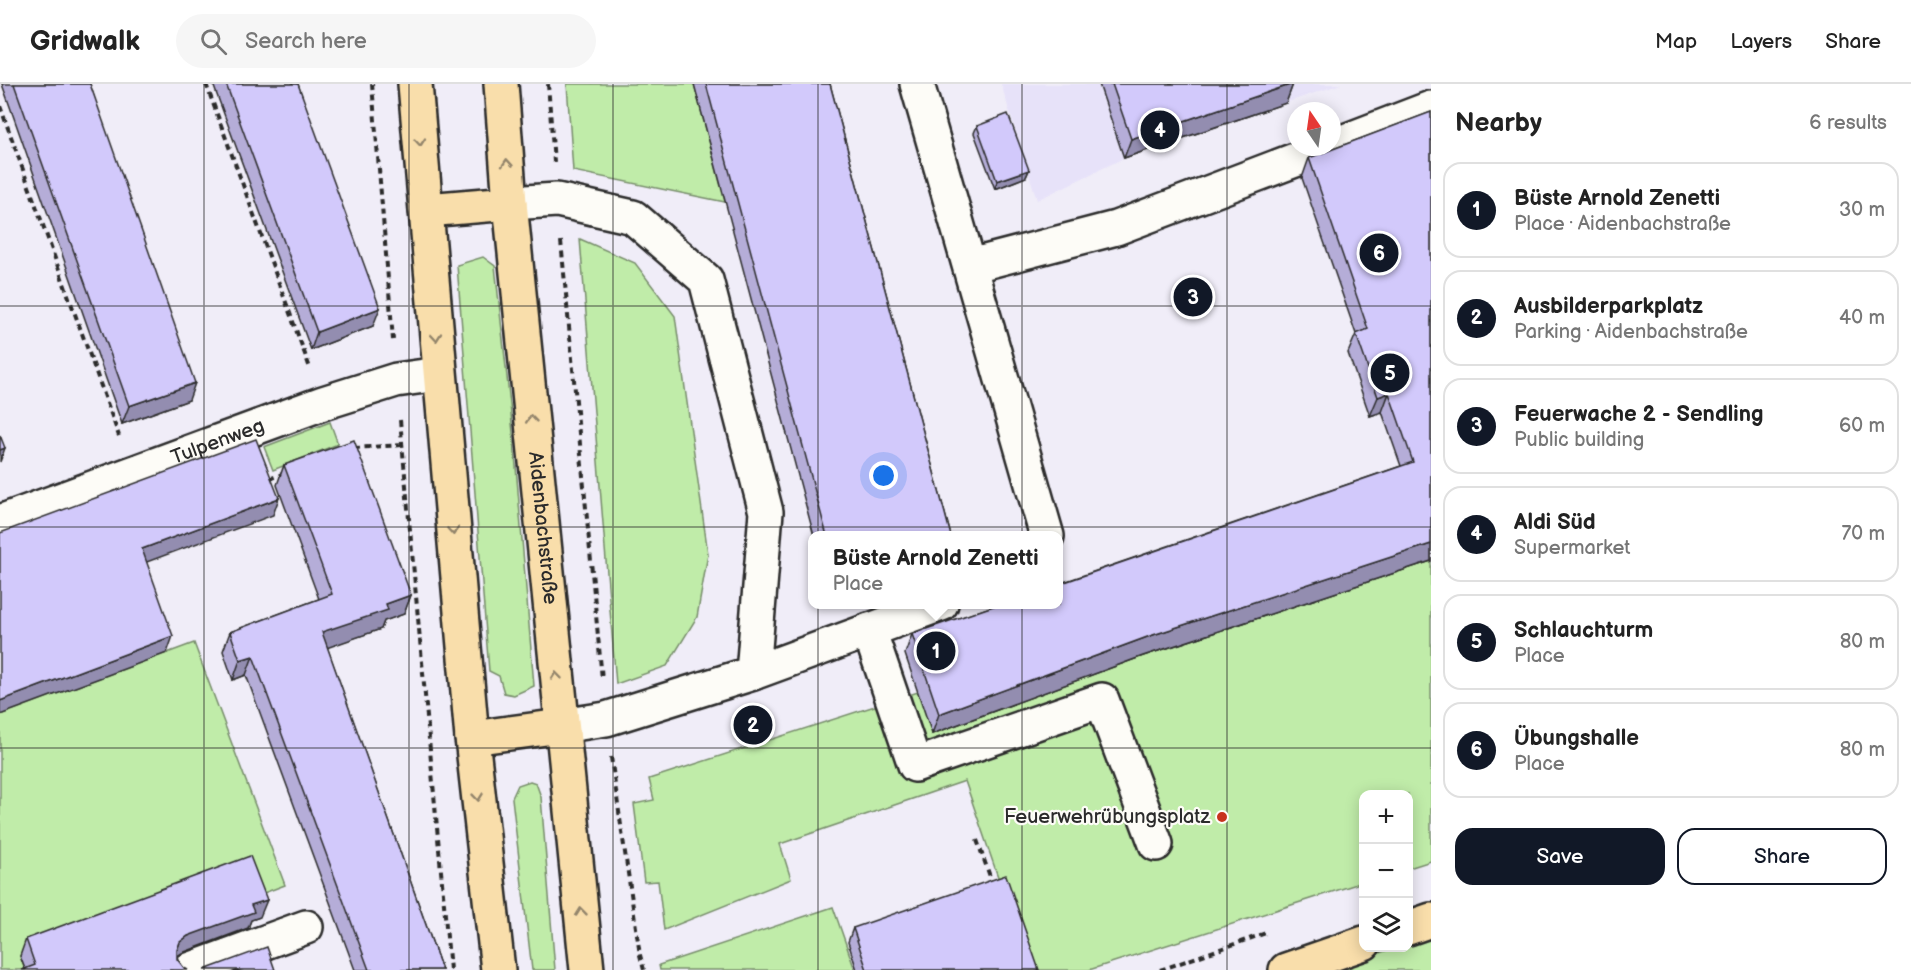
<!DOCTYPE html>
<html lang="en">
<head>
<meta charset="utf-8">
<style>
  body { margin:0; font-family:"Balsamiq Sans",sans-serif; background:#f6f6f6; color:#222 }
  .controls { position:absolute; right:18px; bottom:18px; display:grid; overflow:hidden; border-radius:12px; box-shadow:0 3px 15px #0003 }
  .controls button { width:54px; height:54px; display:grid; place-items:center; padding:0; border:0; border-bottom:2px solid #e0e0e0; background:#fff; color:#222; font:30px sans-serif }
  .compass { position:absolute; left:1287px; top:18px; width:54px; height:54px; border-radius:50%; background:#fff; box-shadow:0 3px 15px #0003; rotate:347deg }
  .you { position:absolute; left:884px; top:392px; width:21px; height:21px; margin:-15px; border:4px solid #fff; border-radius:50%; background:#1a73e8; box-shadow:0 0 0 9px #1a73e833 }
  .badge { display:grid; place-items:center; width:39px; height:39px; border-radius:50%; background:#111827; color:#fff; font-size:20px; font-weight:700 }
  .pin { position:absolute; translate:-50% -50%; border:3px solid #fff; box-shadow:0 2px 6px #0006 }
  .popup { position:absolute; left:808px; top:447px; width:255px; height:78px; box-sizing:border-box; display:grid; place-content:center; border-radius:12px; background:#fff; filter:drop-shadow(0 2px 4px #0005); font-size:20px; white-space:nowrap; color:#767676 }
  .popup b { font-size:22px; color:#222 }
  .popup::after { content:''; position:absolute; left:50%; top:100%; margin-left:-12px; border:12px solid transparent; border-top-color:#fff }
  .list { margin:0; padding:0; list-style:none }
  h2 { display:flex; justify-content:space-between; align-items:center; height:78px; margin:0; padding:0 24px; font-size:26px }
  h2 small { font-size:20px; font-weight:400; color:#767676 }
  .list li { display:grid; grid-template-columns:39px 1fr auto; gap:18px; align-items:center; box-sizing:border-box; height:96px; margin:0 12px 12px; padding:0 12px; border:2px solid #e0e0e0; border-radius:18px }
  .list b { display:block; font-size:22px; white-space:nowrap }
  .list p { margin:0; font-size:20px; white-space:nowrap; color:#767676 }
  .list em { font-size:20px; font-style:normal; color:#767676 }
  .actions { display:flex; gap:12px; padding:18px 24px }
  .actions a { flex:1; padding:14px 0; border:2px solid #111827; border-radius:18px; text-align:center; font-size:21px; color:#111827 }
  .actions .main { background:#111827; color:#fff }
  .icon { flex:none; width:33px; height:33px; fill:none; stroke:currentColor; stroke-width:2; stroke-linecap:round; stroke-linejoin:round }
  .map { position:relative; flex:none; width:1431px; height:886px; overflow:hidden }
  header { display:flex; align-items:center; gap:36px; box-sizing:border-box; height:84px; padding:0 30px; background:#fff; border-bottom:2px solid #e0e0e0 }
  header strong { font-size:28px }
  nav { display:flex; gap:33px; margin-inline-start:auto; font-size:21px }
  .search { width:420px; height:54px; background:#f6f6f6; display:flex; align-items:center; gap:15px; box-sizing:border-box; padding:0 21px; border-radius:33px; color:#767676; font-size:22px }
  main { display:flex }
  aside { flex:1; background:#fff }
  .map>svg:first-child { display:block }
  .built { fill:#e7e2f9 }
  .green { fill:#c0eca9; stroke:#768c6a; stroke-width:1.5 }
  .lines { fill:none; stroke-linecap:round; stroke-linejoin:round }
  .minor-casing { stroke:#2b2b2b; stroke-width:38 }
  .major-casing { stroke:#2b2b2b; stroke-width:38 }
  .path { stroke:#2b2b2b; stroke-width:4; stroke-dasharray:6 4.5; stroke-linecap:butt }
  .minor { stroke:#fdfcf7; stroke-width:33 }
  .major { stroke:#f9deab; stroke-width:33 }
  .wall { fill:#b5add8; stroke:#2b2b2b; stroke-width:1.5 }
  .shaded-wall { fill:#938db0; stroke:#2b2b2b; stroke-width:1.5 }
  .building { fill:#d2c9fb; stroke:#2b2b2b; stroke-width:1.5 }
  .oneway { stroke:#92846b }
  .grid { fill:none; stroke:#2b2b2b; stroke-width:1.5; stroke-opacity:0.55 }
  .poi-dot { fill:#c8321e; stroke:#fdfcf7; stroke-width:2 }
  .labels { text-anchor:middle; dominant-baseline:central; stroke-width:4.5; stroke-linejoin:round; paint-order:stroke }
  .street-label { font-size:20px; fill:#2b2b2b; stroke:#fdfcf7 }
  .poi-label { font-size:20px; fill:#2b2b2b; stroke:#fdfcf7; text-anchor:end }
</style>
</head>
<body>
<header>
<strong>Gridwalk</strong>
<div class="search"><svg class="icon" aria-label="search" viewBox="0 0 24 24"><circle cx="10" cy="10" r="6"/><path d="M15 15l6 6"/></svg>Search here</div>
<nav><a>Map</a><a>Layers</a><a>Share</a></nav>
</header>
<main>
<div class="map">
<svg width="1431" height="886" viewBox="0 0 1431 886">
  <rect width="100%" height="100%" fill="#f0edf8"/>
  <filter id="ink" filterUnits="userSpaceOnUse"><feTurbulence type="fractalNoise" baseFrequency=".0167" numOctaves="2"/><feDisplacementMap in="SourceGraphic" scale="12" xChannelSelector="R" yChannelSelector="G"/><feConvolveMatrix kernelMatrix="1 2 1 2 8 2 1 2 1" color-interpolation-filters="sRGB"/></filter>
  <g filter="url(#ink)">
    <path class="built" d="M1001,0H1341L1124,74L1037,116Z"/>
    <path class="green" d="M567,0H694L725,118L573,87Z
      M580,155L635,179L675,232L708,470L697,533L667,582L616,600Z
      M483,173L495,182L514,358L534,602L514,611L504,609L499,592L489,587L457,181Z
      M330,338L338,360L273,386L264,363Z
      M1431,477V777L1409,784L1408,710H1364L1363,798L1089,886H1030L965,697L780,760L791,795L664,846L658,797L644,798L634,720L654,716L649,695L918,608L1037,610L1143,572Z
      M194,559L285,801L253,813L20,872L25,886H0V631Z
      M530,697L536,699L541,713L555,886H532L512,714L518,701Z
      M833,823L855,886H660L659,881Z
      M1431,850V886H1333L1393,864H1408L1409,858Z"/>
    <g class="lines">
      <g class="minor-casing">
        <g id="minor">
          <path d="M917,0L1047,452"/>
          <path d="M1332,62L1431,24"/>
          <path d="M510,119L557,116L633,133L706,196L766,428L753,589L606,635L561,642"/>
          <path d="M970,182L1116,144L1329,63"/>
          <path id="s1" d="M0,438L323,319L396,296L439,290"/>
          <path d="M869,546L915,681L1102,616L1156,760"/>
          <path d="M753,589L941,520"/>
          <path d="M189,886L306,843"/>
        </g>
      </g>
      <g class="major-casing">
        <g id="major">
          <path d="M415,0L472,654L498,886"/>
          <path id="s2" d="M501,0L510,119L587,886"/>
          <path d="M426,126L510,119"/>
          <path d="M472,654L561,642"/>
          <path d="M1408,844L1431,836"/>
          <path d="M1286,886L1364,859"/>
        </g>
      </g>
      <path class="path" d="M206,0L310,284
        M372,0L393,256
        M548,0L554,78
        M0,22L119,352
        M561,157L602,595
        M400,336L450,886
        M354,364L402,361
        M269,395L285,389
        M611,673L640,871L644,886
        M977,756L993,801
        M1160,886L1269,848"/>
      <use href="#minor" class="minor"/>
      <use href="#major" class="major"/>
    </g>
    <path class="wall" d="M2,0H90L189,316L122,340Z
      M213,0H298L373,242L311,266Z
      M694,0H830L951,452H814Z
      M1099,0H1293L1286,19L1124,74Z
      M1431,28V477L1143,572L932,650L905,570L912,550L1401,382L1382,328L1370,332L1348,269L1356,250L1302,94L1309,74Z
      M977,42L1029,86L1026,93L995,105L974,49Z
      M284,381L411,511L404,530L384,537L381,545L327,563L442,886H355L246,591L233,596L223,567L230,548L319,515L277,401Z
      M260,833L251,836L248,844L182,869L177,872V875L184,884L25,885L20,872L26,855Z
      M853,844L1039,886H857L848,858Z"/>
    <path class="shaded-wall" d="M1293,0L1286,19L1124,74L1131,55Z
      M1029,86L1026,93L995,105L997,97Z
      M380,224L373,242L311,266L317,248Z
      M195,299L189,316L122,340L129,322Z
      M1389,309L1382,328L1370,332L1378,313Z
      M5,364L0,378V366Z
      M279,414L273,431L136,482L142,465Z
      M1431,460V477L1143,572L932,650L939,630L1150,552Z
      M411,511L404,530L384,537L381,545L315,568L322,548L386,520Z
      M173,552L167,569L0,631V617Z
      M253,572L246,591L233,596L240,576Z
      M267,816L260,833L251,836L248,844L182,869L174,874L180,858L188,852L251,821Z"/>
    <path class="building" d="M14,0H90L195,299L129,322Z
      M226,0H298L380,224L317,248Z
      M706,0H830L951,452H827Z
      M1112,0H1292L1131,55Z
      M1431,28V460L1150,552L939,630L912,550L999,520H1059V500L1413,378L1389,309L1378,313L1356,250L1368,245L1309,74Z
      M1008,30L1029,86L997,97L977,42Z
      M0,351L5,364L0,366Z
      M256,355L279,414L142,465L173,552L0,617V449Z
      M354,356L411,511L386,520L388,526L322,548L442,886H369L253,572L240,576L230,548L332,510L284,381Z
      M250,772L267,816L251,821L254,828L188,852L180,858L177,866V875L184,884L188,886H22L35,881L26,855Z
      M1006,791L1039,886H867L853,844Z
      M267,863L275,886H204Z"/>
    <defs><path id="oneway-chevron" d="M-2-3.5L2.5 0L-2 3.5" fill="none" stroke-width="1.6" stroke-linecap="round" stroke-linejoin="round" transform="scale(1.5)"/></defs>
    <g class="oneway">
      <use href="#oneway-chevron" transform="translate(420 58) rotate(85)"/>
      <use href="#oneway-chevron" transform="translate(507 79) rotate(-94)"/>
      <use href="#oneway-chevron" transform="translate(436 253) rotate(85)"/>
      <use href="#oneway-chevron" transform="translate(531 335) rotate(-96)"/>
      <use href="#oneway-chevron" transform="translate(453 447) rotate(85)"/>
      <use href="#oneway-chevron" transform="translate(556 592) rotate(-96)"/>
      <use href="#oneway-chevron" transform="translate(478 713) rotate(84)"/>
      <use href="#oneway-chevron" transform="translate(581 828) rotate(-96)"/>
    </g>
  </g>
  <path class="grid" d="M204,0V886M409,0V886M613,0V886M818,0V886M1022,0V886M1227,0V886M0,222H1431M0,443H1431M0,664H1431"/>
  <circle class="poi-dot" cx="1222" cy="733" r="6"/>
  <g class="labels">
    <g class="street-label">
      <text stroke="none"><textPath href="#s1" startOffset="232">Tulpenweg</textPath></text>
      <text stroke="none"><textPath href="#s2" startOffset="446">Aidenbachstraße</textPath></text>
    </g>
    <g class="poi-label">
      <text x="1210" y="733">Feuerwehrübungsplatz</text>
    </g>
  </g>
</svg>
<div class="controls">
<button>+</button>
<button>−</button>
<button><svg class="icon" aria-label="layers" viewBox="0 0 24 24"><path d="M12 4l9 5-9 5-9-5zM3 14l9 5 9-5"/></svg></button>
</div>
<svg class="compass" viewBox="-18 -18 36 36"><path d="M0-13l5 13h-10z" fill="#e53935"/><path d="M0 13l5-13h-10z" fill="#767676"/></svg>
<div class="you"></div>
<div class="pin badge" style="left:936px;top:567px">1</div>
<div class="popup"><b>Büste Arnold Zenetti</b>Place</div>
<div class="pin badge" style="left:753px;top:641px">2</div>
<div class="pin badge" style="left:1193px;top:213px">3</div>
<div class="pin badge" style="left:1160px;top:46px">4</div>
<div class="pin badge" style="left:1390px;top:289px">5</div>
<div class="pin badge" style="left:1379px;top:169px">6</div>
</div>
<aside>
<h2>Nearby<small>6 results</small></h2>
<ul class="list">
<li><span class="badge">1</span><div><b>Büste Arnold Zenetti</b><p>Place · Aidenbachstraße</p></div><em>30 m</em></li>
<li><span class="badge">2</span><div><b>Ausbilderparkplatz</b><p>Parking · Aidenbachstraße</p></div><em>40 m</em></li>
<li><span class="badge">3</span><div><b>Feuerwache 2 - Sendling</b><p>Public building</p></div><em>60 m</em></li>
<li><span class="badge">4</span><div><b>Aldi Süd</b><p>Supermarket</p></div><em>70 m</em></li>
<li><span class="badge">5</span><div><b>Schlauchturm</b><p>Place</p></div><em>80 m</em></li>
<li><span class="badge">6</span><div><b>Übungshalle</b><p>Place</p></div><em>80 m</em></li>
</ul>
<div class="actions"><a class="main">Save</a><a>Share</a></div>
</aside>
</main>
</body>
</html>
